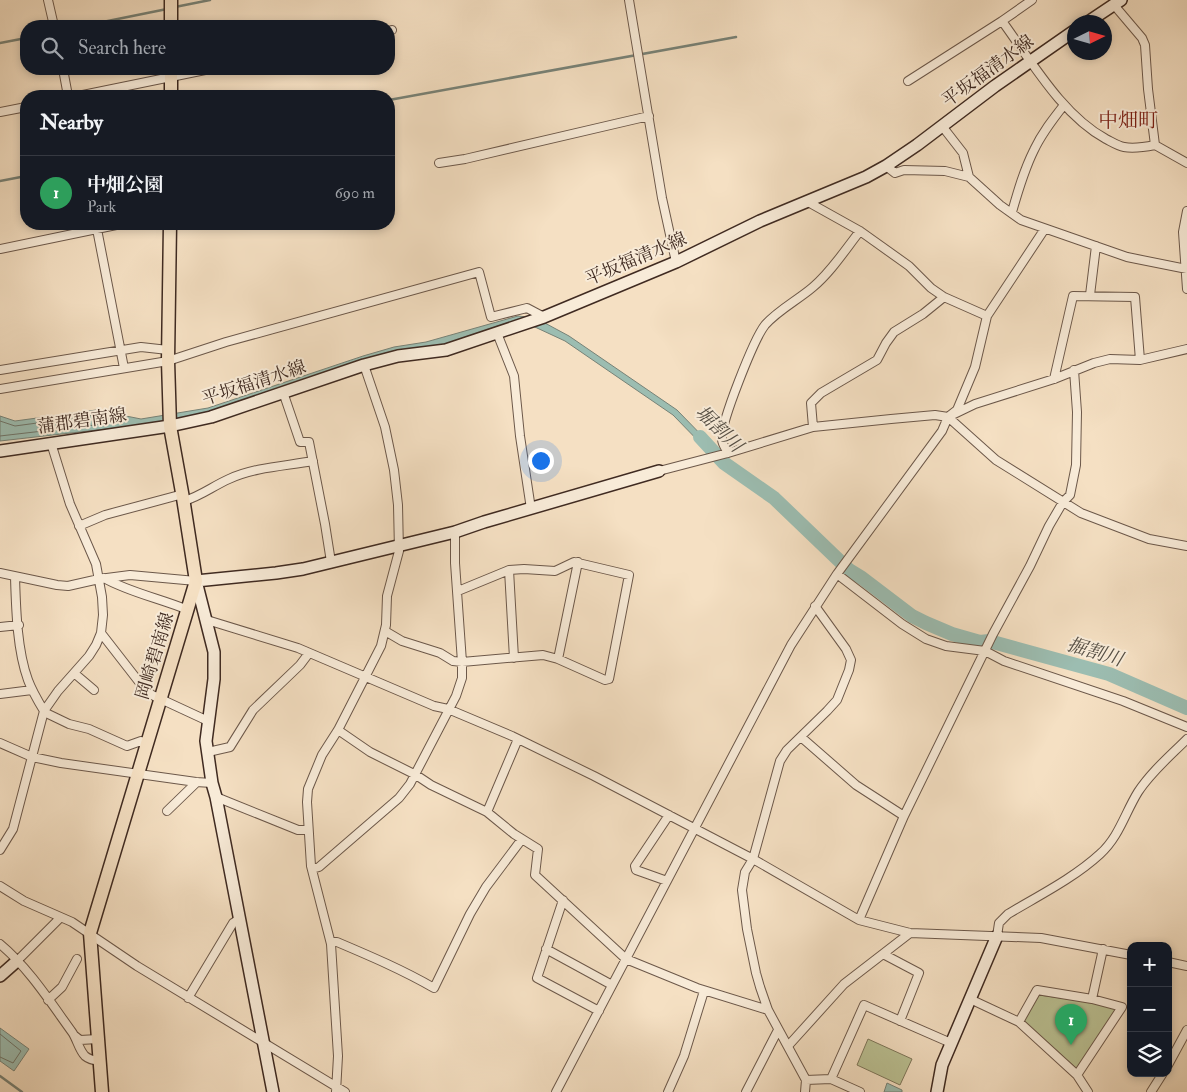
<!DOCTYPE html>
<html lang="en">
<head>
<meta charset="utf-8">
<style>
  body { margin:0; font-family:"IM FELL Double Pica","Noto Serif JP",serif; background:#20242c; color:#f1f3f6 }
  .controls { position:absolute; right:15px; bottom:15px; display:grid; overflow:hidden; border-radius:10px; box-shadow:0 2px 8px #0003 }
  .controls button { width:45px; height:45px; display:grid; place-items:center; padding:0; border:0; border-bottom:1px solid #363941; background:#171b24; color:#f1f3f6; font:25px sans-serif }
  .compass { position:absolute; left:1067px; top:15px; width:45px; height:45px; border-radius:50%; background:#171b24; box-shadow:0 2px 8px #0003; rotate:85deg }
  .you { position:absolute; left:540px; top:460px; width:18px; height:18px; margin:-12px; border:4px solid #fff; border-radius:50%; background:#1a73e8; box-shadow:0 0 0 8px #1a73e833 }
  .badge { display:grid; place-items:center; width:32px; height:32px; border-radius:50%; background:#0f766e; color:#fff; font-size:16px; font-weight:700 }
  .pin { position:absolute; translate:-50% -41px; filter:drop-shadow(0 1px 2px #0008) }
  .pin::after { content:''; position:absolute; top:26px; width:18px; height:15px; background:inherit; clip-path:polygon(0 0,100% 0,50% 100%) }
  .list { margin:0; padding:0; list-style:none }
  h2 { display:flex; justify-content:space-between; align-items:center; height:65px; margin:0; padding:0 20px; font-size:21px }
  h2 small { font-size:16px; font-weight:400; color:#9ea1a6 }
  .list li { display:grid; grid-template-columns:32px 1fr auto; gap:15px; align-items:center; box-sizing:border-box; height:75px; padding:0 20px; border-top:1px solid #363941 }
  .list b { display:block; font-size:19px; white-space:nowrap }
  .list p { margin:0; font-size:16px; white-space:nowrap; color:#9ea1a6 }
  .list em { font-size:16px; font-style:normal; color:#9ea1a6 }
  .icon { flex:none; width:28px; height:28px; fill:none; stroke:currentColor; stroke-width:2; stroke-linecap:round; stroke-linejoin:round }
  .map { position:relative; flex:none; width:1187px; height:1092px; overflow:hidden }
  .search { position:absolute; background:#171b24; box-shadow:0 2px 8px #0003; left:20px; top:20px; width:375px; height:55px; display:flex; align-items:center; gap:12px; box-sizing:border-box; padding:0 18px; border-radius:20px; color:#9ea1a6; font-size:19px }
  .panel { position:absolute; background:#171b24; box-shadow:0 2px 8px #0003; left:20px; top:90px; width:375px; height:140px; border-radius:20px }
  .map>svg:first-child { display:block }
  .green { fill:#bbc294; stroke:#7d765a }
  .water { fill:#9cbdb1; stroke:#778277 }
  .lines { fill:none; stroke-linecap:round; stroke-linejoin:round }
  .shore { stroke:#6e7469; stroke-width:1 }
  .stream { stroke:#778277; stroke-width:2.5 }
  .river { stroke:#9cbdb1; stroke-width:14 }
  .street-casing { stroke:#6c584a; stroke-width:10 }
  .secondary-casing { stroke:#3f2a21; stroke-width:14 }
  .primary-casing { stroke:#3f2a21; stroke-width:15 }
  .street { stroke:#f8ebd8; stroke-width:8 }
  .secondary { stroke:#f8ebd8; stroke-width:11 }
  .primary { stroke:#f5e0c3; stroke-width:12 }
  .labels { text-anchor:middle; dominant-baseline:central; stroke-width:4; stroke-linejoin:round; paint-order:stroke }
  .street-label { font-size:18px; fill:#3f2a21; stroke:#f8ebd8 }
  .water-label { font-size:19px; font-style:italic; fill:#564f45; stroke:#f8ebd8 }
  .quarter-label { font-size:20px; fill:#7a1f14; stroke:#f8ebd8 }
</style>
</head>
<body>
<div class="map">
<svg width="1187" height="1092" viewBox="0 0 1187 1092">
  <rect width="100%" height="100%" fill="#f5e0c3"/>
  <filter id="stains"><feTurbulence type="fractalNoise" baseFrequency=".004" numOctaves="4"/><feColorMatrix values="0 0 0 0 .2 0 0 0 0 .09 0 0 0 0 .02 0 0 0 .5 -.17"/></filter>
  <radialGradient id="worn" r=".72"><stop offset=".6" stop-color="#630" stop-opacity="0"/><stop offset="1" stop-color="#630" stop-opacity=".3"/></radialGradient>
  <path class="green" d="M1039,995L1090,1002L1116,1009L1077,1069L1024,1021Z
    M868,1039L912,1059L900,1085L857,1065Z"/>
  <path class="water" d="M518,316L527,317L543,322L569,336L677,410L715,449L709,452L673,415L565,341L522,321L208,414L150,424L0,441V416L15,421L96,410L141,419L208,408L363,356L394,347L426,342Z
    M0,1028L29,1049L14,1071L0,1061Z
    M887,1083L902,1090V1092H884Z"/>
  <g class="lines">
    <path class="shore" d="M0,421L15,426L96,415L113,418L114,420L112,423L0,436
      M0,1034L21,1051L13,1063L0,1057"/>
    <path class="stream" d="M175,7L210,0
      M83,26L167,9
      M0,43L26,38
      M389,100L736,37
      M0,181L26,176
      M0,1076L22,1092"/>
    <path class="river" d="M700,437L724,463L774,498L849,570L862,578L912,616L926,623L952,634L980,642L989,641L1109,674L1187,708"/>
    <g class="street-casing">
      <path id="street" d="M48,0L54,26
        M629,0L662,198L676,262
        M1114,5L1142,38L1145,45L1148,89L1155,145
        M1002,21C1032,62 1062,115 1106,139C1112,142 1118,146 1124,147C1134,149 1145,147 1155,145L1187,163
        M389,31L392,30
        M63,69L68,96
        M908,81L1002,21L1032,0
        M78,96L210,69
        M0,112L26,107
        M942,126L963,153L969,177
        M439,163L465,159L649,116
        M886,166L895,173L904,170L945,171L969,177L1000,205L1021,220L1127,257L1187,269
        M808,202L860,231L909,266L931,288L944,297L987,316
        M1187,211L1183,232L1187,289
        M1012,212C1018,191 1024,170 1034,150C1042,133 1053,119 1064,105
        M96,224L124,368
        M0,249L121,224
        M1090,295L1096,246
        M497,333L514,376L520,436L531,509
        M0,370L141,347L168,350
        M1054,379L1073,296L1135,297L1140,360
        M0,389L168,361L226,342L479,272L491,317L527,308L544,317
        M283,392L300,442H309L325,524L331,562
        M948,417L996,460L1081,513L1149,539L1187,546
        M813,427L811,403L821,393L877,360L886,343L894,332L923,314L944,297
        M728,453C726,449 722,444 722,439C720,424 754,339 765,325C778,310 798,300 813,287C831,272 845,250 860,231
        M659,471L728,453L813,427L891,419L935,415L948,417L975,404L1054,379L1094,363L1110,359L1140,360L1187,349
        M184,501C201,496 213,486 229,479C255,467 286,466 313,461
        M79,526L105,515L183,494
        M509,570L514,658
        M0,573L57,585L68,586L99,579L130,575L196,581
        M837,574L902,624L926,639L946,646L985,651L1004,661L1123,701L1187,727
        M15,577C16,609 17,650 28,680C32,691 38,701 44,711
        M104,578C128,592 162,599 188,610
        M207,620L298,648L434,706L448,709L512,736L594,776L753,859L859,920L910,933L1041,938L1131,955
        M0,627L19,625
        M385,631L402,641L440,653L453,661L462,662L543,655L558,659L605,680L609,679L629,575L574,562L555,571L524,569L509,570L458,591
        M101,633L143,687L152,695L208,721
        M558,659L578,562
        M74,673L94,690
        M0,694L32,690
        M44,712L69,724L89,729L127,746L141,741L147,743
        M338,730L370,752L416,775L431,785L487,812L514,834L538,849L535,875L626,959L697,988L768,1010
        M801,737L856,785L904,816
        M0,743L32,757L61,763L196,782L212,783
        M208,752L230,747L253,710L300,665L309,653
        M216,797L298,830H308
        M167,811L197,782
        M487,812L518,739
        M0,850L13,829L44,711L58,691L89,656L96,645L101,633L103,615L102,597L96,564L70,504L51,443
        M312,869L319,867L399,798L410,784L456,696L462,678V662L455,563V532
        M667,881L636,870L635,866L669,815
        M0,886L24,901L72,922L137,966L345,1092
        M563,900L537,978L599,1011
        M859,920L904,816L993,634L1030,566L1049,526L1063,502L1070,495L1076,465L1077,412L1074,370
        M997,936L999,923L1008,914C1038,896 1074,878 1100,854C1119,837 1125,813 1138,792C1151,772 1170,756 1187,739
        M331,942H337C370,956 403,970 434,988L470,914L486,887L522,839
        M0,944C28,967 51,1003 72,1032C77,1039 79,1050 85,1056C90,1060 94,1061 100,1060
        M546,949L612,985
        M883,954L919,973L900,1021
        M17,961L60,918
        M1168,962L1187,966
        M188,998L233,923L239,919
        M970,999L1019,1022L1077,1075L1088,1092
        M1092,999L1103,949
        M48,1000L62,987L77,959
        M1019,1022L1037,990L1092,999L1122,1007L1077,1075
        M75,1036L80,1040L98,1039
        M788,1046L844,984L910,933
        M1168,1065L1187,1030
        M831,1079L864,1005L951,1043
        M806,1080L831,1079L860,1092
        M336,1092L338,1056L331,944L311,866L307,802L308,789L322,755L338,730L381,646L386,625L387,596L399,551L398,505L394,470L385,427L364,365
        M556,1092L791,645L837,574L942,431L948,417L957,410L975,367L987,316L1044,230
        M668,1092L684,1056L704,991
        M746,1092L778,1030
        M805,1092L806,1080L768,1010L760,987L756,973L747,929L742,890L745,872L753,859L780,761L787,750L827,711L837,700L849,670L851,660L846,649L815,606
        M1151,1092L1163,1073"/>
    </g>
    <g class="secondary-casing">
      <path id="secondary" d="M1088,22L1121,0
        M0,451L170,426L211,417L364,365L398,356L446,350L544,317L676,262L760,221L866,177L886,166L917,145L995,86L1074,31
        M0,976L17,961
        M273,1092L216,797L212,783L206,741L214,679V652L196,581L276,573L303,569L455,532L484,522L659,471
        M937,1092L942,1065L997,936"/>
    </g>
    <g class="primary-casing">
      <path id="primary" d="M171,0V26
        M171,96V69
        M102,1092L90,933L196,581L183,498L170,426L168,361L170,224"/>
    </g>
    <use href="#street" class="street"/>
    <use href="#secondary" class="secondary"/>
    <use href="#primary" class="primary"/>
  </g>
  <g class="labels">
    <g class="street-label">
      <text transform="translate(988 71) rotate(-36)">平坂福清水線</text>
      <text transform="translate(636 259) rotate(-23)">平坂福清水線</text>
      <text transform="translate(254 383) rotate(-18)">平坂福清水線</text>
      <text transform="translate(82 421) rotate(-8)">蒲郡碧南線</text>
      <text transform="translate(155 656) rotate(-73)">岡崎碧南線</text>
    </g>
    <g class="water-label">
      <text transform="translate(719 429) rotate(44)">堀割川</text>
      <text transform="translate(1095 652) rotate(17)">掘割川</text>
    </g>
    <g class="quarter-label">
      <text x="1128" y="120">中畑町</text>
    </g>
  </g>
  <rect width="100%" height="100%" filter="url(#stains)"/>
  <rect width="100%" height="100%" fill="url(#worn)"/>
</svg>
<div class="controls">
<button>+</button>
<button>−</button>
<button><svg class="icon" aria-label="layers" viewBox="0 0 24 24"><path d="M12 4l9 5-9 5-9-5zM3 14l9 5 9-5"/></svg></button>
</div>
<svg class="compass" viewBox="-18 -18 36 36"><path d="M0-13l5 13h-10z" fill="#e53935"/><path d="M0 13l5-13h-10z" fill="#9ea1a6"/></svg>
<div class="you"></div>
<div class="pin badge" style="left:1071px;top:1045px;background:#2e9e5b">1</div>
<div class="search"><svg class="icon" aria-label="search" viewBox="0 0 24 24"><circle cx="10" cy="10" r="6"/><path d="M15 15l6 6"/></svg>Search here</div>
<section class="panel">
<h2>Nearby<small></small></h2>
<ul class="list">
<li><span class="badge" style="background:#2e9e5b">1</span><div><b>中畑公園</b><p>Park</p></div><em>690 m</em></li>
</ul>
</section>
</div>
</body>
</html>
